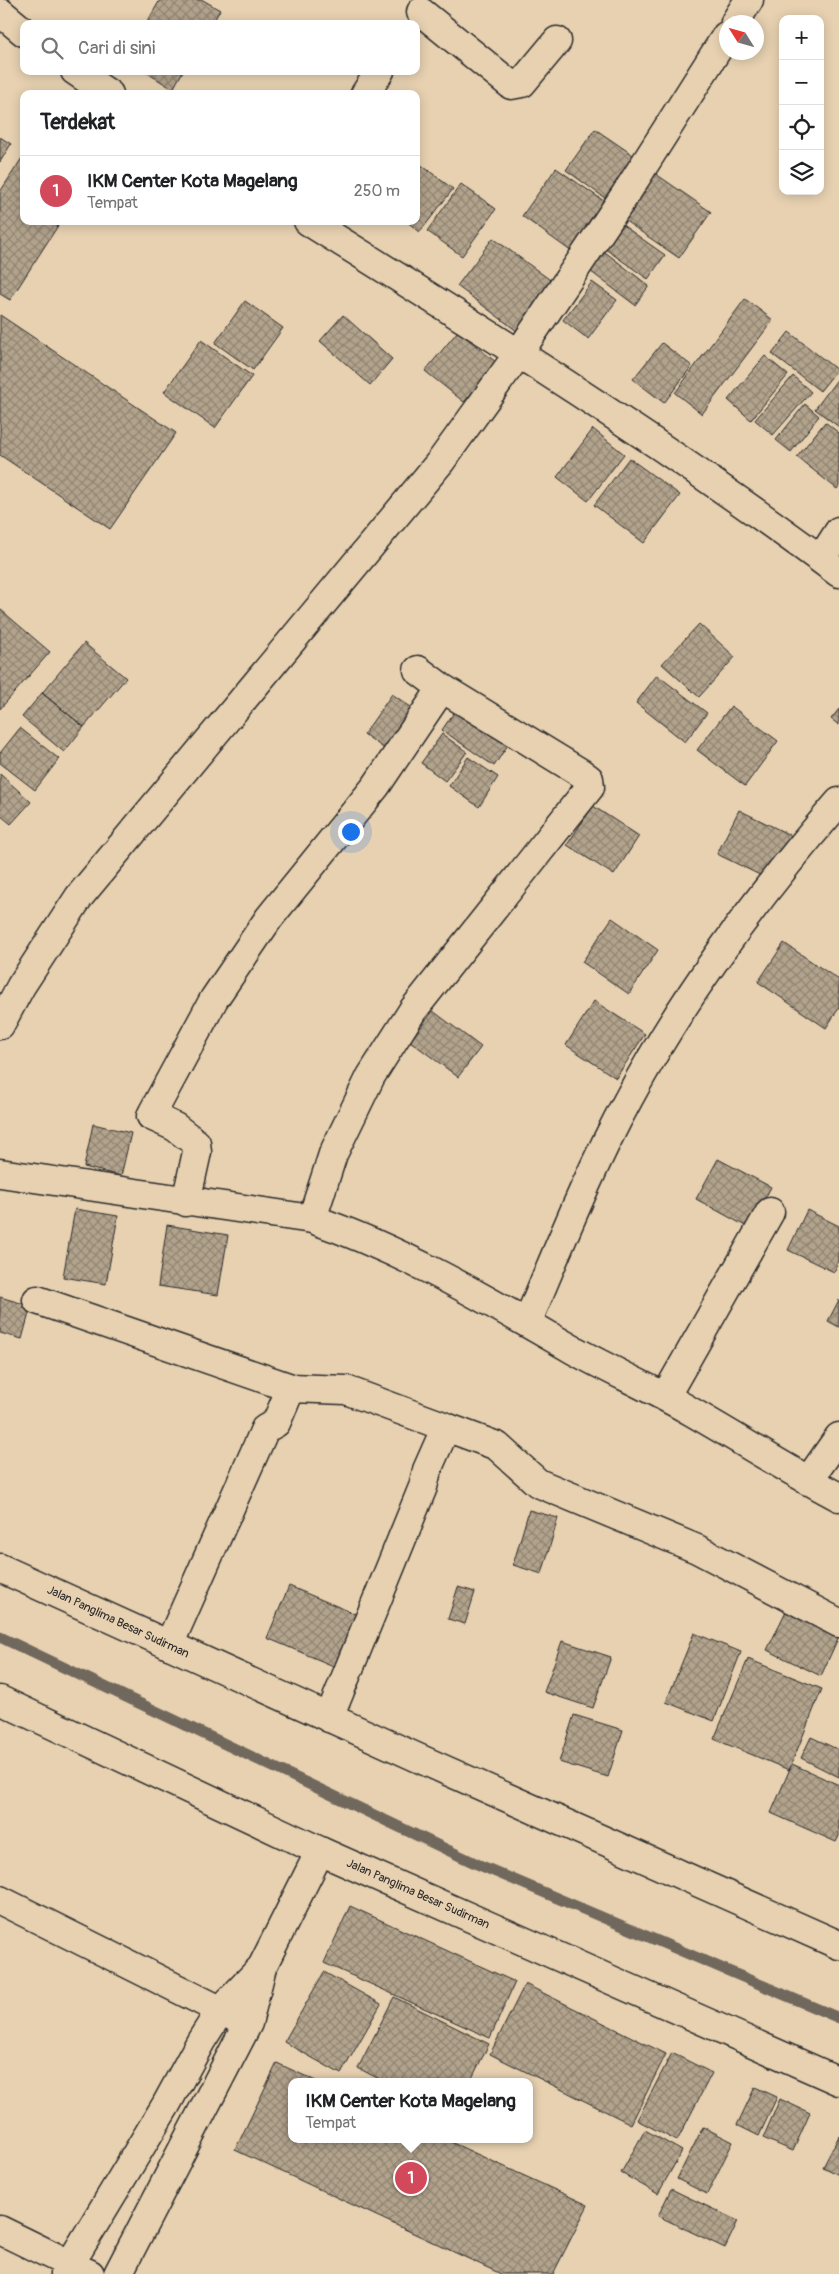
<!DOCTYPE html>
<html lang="id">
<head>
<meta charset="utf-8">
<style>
  body { margin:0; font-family:Pangolin,sans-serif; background:#f6f6f6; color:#202124 }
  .controls { position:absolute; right:15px; top:15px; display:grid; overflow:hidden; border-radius:10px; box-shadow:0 2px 12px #0003 }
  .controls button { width:45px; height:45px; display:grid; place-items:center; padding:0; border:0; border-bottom:1px solid #e0e0e0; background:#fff; color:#202124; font:25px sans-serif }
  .compass { position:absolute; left:719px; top:15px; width:45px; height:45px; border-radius:50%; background:#fff; box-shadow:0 2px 12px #0003; rotate:307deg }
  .you { position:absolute; left:350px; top:831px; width:18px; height:18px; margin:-12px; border:4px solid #fff; border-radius:50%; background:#1a73e8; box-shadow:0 0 0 8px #1a73e833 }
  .badge { display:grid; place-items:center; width:32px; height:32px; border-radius:50%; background:#d1495b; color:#fff; font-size:16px; font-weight:700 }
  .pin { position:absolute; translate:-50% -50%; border:2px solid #fff; box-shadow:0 1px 5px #0006 }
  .popup { position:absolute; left:288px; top:2078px; width:245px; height:65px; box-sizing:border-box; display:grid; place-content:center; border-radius:10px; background:#fff; filter:drop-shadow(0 1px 4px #0005); font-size:16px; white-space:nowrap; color:#757577 }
  .popup b { font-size:19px; color:#202124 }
  .popup::after { content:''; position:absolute; left:50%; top:100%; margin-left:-10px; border:10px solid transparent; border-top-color:#fff }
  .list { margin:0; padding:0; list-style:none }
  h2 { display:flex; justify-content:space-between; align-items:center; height:65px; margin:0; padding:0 20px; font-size:21px }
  h2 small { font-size:16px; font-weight:400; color:#757577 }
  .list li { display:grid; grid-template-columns:32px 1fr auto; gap:15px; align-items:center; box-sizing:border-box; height:70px; padding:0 20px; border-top:1px solid #e0e0e0 }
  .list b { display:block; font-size:19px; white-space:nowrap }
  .list p { margin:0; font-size:16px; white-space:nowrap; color:#757577 }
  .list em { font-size:16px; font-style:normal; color:#757577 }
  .icon { flex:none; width:28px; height:28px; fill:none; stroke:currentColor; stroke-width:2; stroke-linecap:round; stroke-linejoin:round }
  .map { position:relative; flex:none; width:839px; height:2274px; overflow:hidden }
  .search { position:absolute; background:#fff; box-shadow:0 2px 12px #0003; left:20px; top:20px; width:400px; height:55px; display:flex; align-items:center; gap:12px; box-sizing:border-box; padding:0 18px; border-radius:10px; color:#757577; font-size:19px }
  .panel { position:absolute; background:#fff; box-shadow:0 2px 12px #0003; left:20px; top:90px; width:400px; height:135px; border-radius:10px }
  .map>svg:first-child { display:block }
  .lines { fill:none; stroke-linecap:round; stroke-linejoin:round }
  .stream { stroke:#6f675c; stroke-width:11 }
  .building { fill:url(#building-cross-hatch); stroke:#2b2b2b }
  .street-casing { stroke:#2b2b2b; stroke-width:31 }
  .secondary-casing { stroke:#2b2b2b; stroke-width:31 }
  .street { stroke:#e7d1b1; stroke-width:28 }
  .secondary { stroke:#e7d1b1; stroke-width:28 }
  .labels { text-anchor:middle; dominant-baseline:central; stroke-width:4; stroke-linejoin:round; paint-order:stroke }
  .street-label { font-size:12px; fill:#2b2b2b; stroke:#e7d1b1 }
</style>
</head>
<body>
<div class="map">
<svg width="839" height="2274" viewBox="0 0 839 2274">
  <defs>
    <pattern id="building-cross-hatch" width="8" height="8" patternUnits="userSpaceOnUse" patternTransform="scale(1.25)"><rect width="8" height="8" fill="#b2a38c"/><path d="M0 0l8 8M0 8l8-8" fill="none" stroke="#918573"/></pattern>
  </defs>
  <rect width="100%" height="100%" fill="#e7d1b1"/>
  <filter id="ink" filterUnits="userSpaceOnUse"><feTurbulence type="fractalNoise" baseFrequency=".02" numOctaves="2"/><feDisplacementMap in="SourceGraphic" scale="10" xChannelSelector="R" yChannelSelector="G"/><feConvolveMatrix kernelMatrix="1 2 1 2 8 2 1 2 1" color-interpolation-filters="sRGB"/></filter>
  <g filter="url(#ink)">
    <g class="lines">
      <path class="stream" d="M0,1637L477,1864L839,2018"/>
    </g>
    <path class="building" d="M160,0H203L220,10L212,24H146Z
      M144,71H183L173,89Z
      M595,129L639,159L609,201L566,170Z
      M0,137L11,144L0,162Z
      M24,155V221H61L10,300L0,294V192Z
      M416,161L453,189L420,232L406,221H416Z
      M556,168L614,208L579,257L522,216Z
      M653,172L711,212L679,258L621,218Z
      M461,184L496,209L462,256L427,231Z
      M621,224L665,255L648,279L604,248Z
      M493,238L557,285L521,334L457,286Z
      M605,252L649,286L635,305L590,271Z
      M592,282L617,300L588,339L563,320Z
      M745,299L773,320L702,414L675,393Z
      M245,301L283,328L253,370L215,343Z
      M0,315L176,433L110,529L0,455Z
      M343,315L392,359L370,385L320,341Z
      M458,331L497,363L464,402L425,371Z
      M789,332L837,370L820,391L772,354Z
      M201,340L252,376L215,428L164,392Z
      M662,343L692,366L664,403L633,379Z
      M765,356L788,375L751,420L728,400Z
      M793,376L811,392L773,435L755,420Z
      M839,377V427L815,409Z
      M805,404L819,416L791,452L776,440Z
      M825,422L839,433V486L837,489L797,457Z
      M593,429L624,454L588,501L557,477Z
      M629,458L680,495L644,543L594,505Z
      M0,609L50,652L0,709Z
      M699,624L735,657L699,697L662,664Z
      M84,643L126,678L84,727L42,693Z
      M657,675L707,713L685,742L636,703Z
      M42,693L84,727L64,752L22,717Z
      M392,694L421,714L393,755L364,734Z
      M461,702L513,737L494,766L442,730Z
      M731,706L778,741L745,786L697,750Z
      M839,709V725L831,719Z
      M20,728L59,759L35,790L0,763V753Z
      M442,734L467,752L445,781L421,763Z
      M468,757L498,777L479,807L449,786Z
      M0,774L31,802L11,824L0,815Z
      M593,806L639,836L614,875L567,845Z
      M739,810L792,836L770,880L717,854Z
      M612,918L658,950L629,994L582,962Z
      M784,943L839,980V1008L826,1028L758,982Z
      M594,1001L645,1034L616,1078L566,1045Z
      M433,1011L481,1047L458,1077L410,1041Z
      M93,1124L131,1133L121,1176L84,1167Z
      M718,1159L771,1187L749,1228L696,1199Z
      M75,1209L118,1216L106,1284L63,1277Z
      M807,1210L839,1226V1261L834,1272L788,1250Z
      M167,1225L228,1235L218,1295L158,1286Z
      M0,1297L31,1306L22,1339L0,1333Z
      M839,1300V1327L828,1321Z
      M529,1510L558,1518L542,1574L513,1565Z
      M289,1586L365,1618L343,1670L267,1638Z
      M458,1587L475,1592L465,1624L448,1619Z
      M786,1611L839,1636L821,1676L767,1650Z
      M694,1633L741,1652L714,1721L666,1702Z
      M562,1641L611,1657L593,1708L544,1692Z
      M748,1659L822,1689L789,1770L714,1739Z
      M574,1715L623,1730L608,1777L559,1762Z
      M811,1737L839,1750V1777L801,1758Z
      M792,1764L839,1785V1836L836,1842L771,1813Z
      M350,1906L515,1982L490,2038L324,1963Z
      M324,1972L381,2004L341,2074L284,2042Z
      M525,1984L666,2054L631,2124L490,2054Z
      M394,1997L489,2044L470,2082H385L358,2068Z
      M672,2053L712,2073L677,2141L637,2120Z
      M277,2063L318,2082H292V2139H444L588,2205L553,2274H501L235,2150Z
      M755,2087L777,2097L759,2136L737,2125Z
      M780,2099L810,2113L793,2151L763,2138Z
      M703,2127L733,2142L707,2194L677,2179Z
      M645,2130L682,2151L658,2194L621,2173Z
      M839,2136V2175L823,2167Z
      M671,2189L738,2221L725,2248L658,2216Z"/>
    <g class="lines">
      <g class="street-casing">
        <path id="street" d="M0,12L24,32
          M421,12L511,85L522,83L557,41
          M735,22L749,0
          M75,71L109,94
          M365,94L380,71
          M308,221C488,333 669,446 839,573
          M821,559L839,531
          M0,1025L21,986L79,897L441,461L519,353L625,195L726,36
          M0,1173L312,1219C405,1251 487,1300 572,1349C611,1371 653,1389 692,1412C741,1440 789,1471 839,1497
          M186,1202L197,1152L196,1143L175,1127L151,1116L153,1112L214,999L269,918L376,786L442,688
          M312,1219L333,1154L371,1076L413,1010L590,787L589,779L581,773L442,688L418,670
          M37,1300L291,1388L346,1390L446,1427L427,1470L423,1487L329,1718
          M527,1323C559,1247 589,1171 629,1098C686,992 760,893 839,802
          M665,1397L770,1212
          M446,1427L497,1446L538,1483L697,1549L839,1623
          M808,1481L839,1437
          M169,1645L265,1429L276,1423L291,1388
          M0,1900L238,2019
          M0,2230L90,2274
          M64,2274L166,2105L201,2041L220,2011L262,1967
          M118,2274L248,2023L262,1967L320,1851"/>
      </g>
      <g class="secondary-casing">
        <path id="secondary" d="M0,1568L416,1757L839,1945
          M0,1700L320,1851L839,2081"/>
      </g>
      <use href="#street" class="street"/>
      <use href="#secondary" class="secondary"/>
    </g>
  </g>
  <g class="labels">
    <g class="street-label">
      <text transform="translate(118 1622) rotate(25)">Jalan Panglima Besar Sudirman</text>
      <text transform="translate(418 1894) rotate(24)">Jalan Panglima Besar Sudirman</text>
    </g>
  </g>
</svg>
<div class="controls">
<button>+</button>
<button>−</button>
<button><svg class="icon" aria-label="locate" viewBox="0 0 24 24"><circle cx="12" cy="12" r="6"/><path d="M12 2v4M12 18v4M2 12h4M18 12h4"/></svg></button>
<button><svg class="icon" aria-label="layers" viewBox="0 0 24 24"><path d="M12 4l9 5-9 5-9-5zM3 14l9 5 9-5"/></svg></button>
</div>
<svg class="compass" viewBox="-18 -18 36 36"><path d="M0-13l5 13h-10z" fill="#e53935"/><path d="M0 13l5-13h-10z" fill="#757577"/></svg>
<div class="you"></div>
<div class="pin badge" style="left:411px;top:2178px">1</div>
<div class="popup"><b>IKM Center Kota Magelang</b>Tempat</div>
<div class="search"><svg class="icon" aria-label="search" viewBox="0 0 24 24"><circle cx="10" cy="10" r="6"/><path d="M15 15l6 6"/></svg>Cari di sini</div>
<section class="panel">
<h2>Terdekat<small></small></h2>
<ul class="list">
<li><span class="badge">1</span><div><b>IKM Center Kota Magelang</b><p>Tempat</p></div><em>250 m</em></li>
</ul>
</section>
</div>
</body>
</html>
